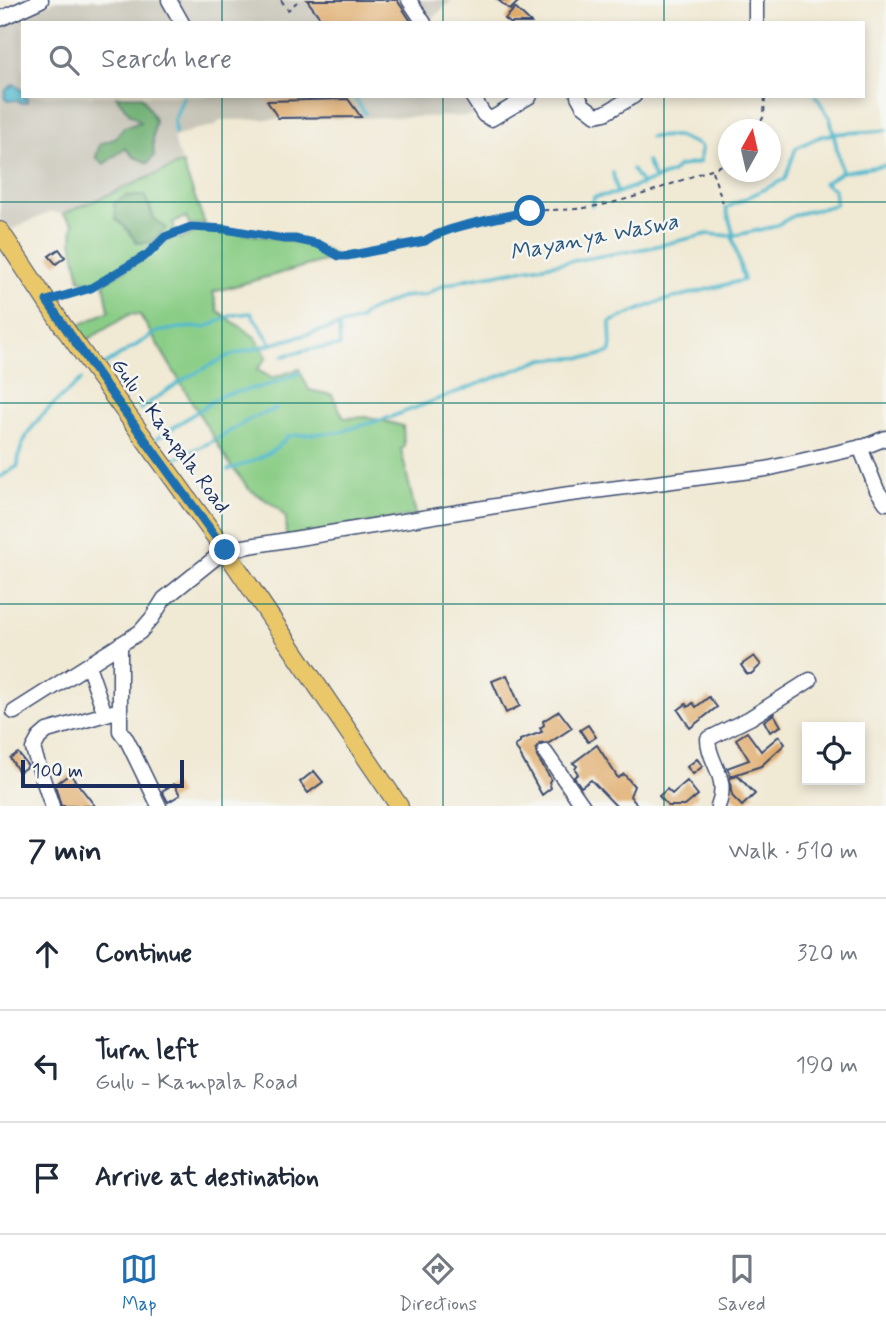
<!DOCTYPE html>
<html lang="en">
<head>
<meta charset="utf-8">
<style>
  body { margin:0; font-family:Mynerve,sans-serif; background:#f2f2f3; color:#1f2937 }
  .controls { position:absolute; right:21px; bottom:21px; display:grid; overflow:hidden; border-radius:0px; box-shadow:0 4px 10px #0003 }
  .controls button { width:63px; height:63px; display:grid; place-items:center; padding:0; border:0; border-bottom:2px solid #e0e1e3; background:#fff; color:#1f2937; font:35px sans-serif }
  .compass { position:absolute; left:718px; top:119px; width:63px; height:63px; border-radius:50%; background:#fff; box-shadow:0 4px 10px #0003; rotate:8deg }
  .scale { position:absolute; left:21px; bottom:18px; width:163px; box-sizing:border-box; padding-left:7px; border:4px solid #1b2f5e; border-top:0; font-size:19px; line-height:24px; white-space:nowrap; color:#1b2f5e; -webkit-text-stroke:5px #f6f6f2; paint-order:stroke }
  .stop { position:absolute; width:21px; height:21px; margin:-16px; border:5px solid #1f6fb2; border-radius:50%; background:#fff }
  .stop.end { background:#1f6fb2; border-color:#fff; box-shadow:0 2px 7px #0008 }
  .list { margin:0; padding:0; list-style:none }
  h2 { display:flex; justify-content:space-between; align-items:center; height:91px; margin:0; padding:0 28px; font-size:30px }
  h2 small { font-size:23px; font-weight:400; color:#747a83 }
  .list li { display:grid; grid-template-columns:46px 1fr auto; gap:21px; align-items:center; box-sizing:border-box; height:112px; padding:0 28px; border-top:2px solid #e0e1e3 }
  .list b { display:block; font-size:26px; white-space:nowrap }
  .list p { margin:0; font-size:23px; white-space:nowrap; color:#747a83 }
  .list em { font-size:23px; font-style:normal; color:#747a83 }
  .icon { flex:none; width:38px; height:38px; fill:none; stroke:currentColor; stroke-width:2; stroke-linecap:round; stroke-linejoin:round }
  .map { position:relative; flex:none; width:886px; height:806px; overflow:hidden }
  .search { position:absolute; background:#fff; box-shadow:0 4px 10px #0003; left:21px; right:21px; top:21px; height:77px; display:flex; align-items:center; gap:18px; box-sizing:border-box; padding:0 24px; border-radius:0px; color:#747a83; font-size:26px }
  .sheet { height:427px; background:#fff }
  nav { display:flex; justify-content:space-around; align-items:center; box-sizing:border-box; height:98px; border-top:2px solid #e0e1e3; background:#fff; font-size:19px; color:#747a83 }
  nav a { display:grid; justify-items:center; gap:4px }
  nav .on { color:#1f6fb2 }
  .map>svg:first-child { display:block }
  .industrial { fill:#c7c5b8 }
  .green { fill:#8acd86; stroke:#527e72; stroke-width:2; fill-rule:evenodd }
  .forest { fill:#6fb073; stroke:#457068; stroke-width:2 }
  .water { fill:#4fb9cd; stroke:#357496; stroke-width:2 }
  .lines { fill:none; stroke-linecap:round; stroke-linejoin:round }
  .stream { stroke:#4fb9cd; stroke-width:3.5 }
  .building { fill:#e0ac6c }
  .minor-casing { stroke:#3b4b70; stroke-width:17 }
  .major-casing { stroke:#3b4b70; stroke-width:20 }
  .path { stroke:#3b4b70; stroke-width:2; stroke-dasharray:5 5; stroke-linecap:butt }
  .minor { stroke:#fff; stroke-width:14 }
  .major { stroke:#eac769; stroke-width:18 }
  .route { stroke:#1f6fb2; stroke-width:9 }
  .grid { fill:none; stroke:#0f766e; stroke-width:2; stroke-opacity:0.55 }
  .labels { text-anchor:middle; dominant-baseline:central; stroke-width:5; stroke-linejoin:round; paint-order:stroke }
  .street-label { font-size:21px; fill:#1b2f5e; stroke:#f6f6f2 }
  .water-label { font-size:23px; font-style:italic; fill:#2b587f; stroke:#f6f6f2 }
</style>
</head>
<body>
<div class="map">
<svg width="886" height="806" viewBox="0 0 886 806">
  <rect width="100%" height="100%" fill="#f6f6f2"/>
  <filter id="ink" filterUnits="userSpaceOnUse"><feTurbulence type="fractalNoise" baseFrequency=".0143" numOctaves="2"/><feDisplacementMap in="SourceGraphic" scale="14" xChannelSelector="R" yChannelSelector="G"/><feConvolveMatrix kernelMatrix="1 2 1 2 8 2 1 2 1" color-interpolation-filters="sRGB"/></filter>
  <filter id="wash" filterUnits="userSpaceOnUse"><feTurbulence type="fractalNoise" baseFrequency=".00686" numOctaves="4" result="noise"/><feDisplacementMap in="SourceGraphic" scale="28" xChannelSelector="R" yChannelSelector="G"/><feGaussianBlur stdDeviation="1.57" result="paint"/><feColorMatrix in="noise" values="0 0 0 0 0 0 0 0 0 0 0 0 0 0 0 0 0 1.4 0 .05"/><feComposite in="paint" operator="in"/></filter>
  <g filter="url(#wash)">
    <rect width="100%" height="100%" fill="#f0e9d4"/>
    <path class="industrial" d="M57,0H406L421,23H23V96H468L481,116L220,120L215,126L193,130L173,138L182,163L63,214L51,212L4,233L0,227V24Z
      M413,0H452L428,23Z"/>
    <path class="green" d="M182,163L205,224L189,225L186,217L173,222L175,230L99,283L80,280L72,241L73,223L63,214ZM150,205L154,219L166,228L152,242L137,243L128,230L116,219Z
      M191,229L225,231L295,241L318,246L338,257L213,292L218,311L256,338L267,357L257,370L272,378L299,369L309,390L332,395L344,418L369,417L403,426L404,447L401,449L416,515L286,537V518L278,508L249,489L228,462L140,315L130,314L82,343L71,329L109,311L104,283L150,255L176,234L179,239L192,234Z"/>
    <path class="forest" d="M116,96H142L155,120L153,139L154,156L148,163L134,157L125,148L104,164L96,157L100,144L114,139L124,127L141,122L130,114Z
      M126,196H145L154,219L166,228L152,242L137,243L128,230L116,219L114,203Z"/>
    <path class="water" d="M14,84L23,91V96L27,97V102L22,103L16,100L8,101L4,97L6,90Z"/>
    <g class="lines">
      <path class="stream" d="M353,96L365,113
        M816,96L830,118L842,172
        M175,133L174,120L184,96
        M647,161L655,180
        M632,169L642,184
        M613,173L617,193
        M592,205L594,197L614,194L672,173L677,167L700,162L701,148L699,145L677,136L650,137
        M734,236L726,208L785,179L796,148C803,145 810,141 817,138C838,130 864,134 886,130
        M283,356L311,349L340,346L339,325
        M100,368L157,332L180,328L206,327L233,315L251,313L271,343
        M140,409L186,378L228,356L360,320L364,314L401,297L425,295L442,286L467,279L648,248L708,234L732,236L773,227L797,214L836,205L834,189L824,183L842,172L886,165
        M156,439L222,395L265,386L300,373
        M171,461L217,439L252,418L276,409
        M228,470C250,462 274,455 288,436L339,432L391,417L544,359L593,357L611,352L610,322L658,302L744,280L732,236
        M0,477L18,466C18,430 56,402 81,380"/>
    </g>
    <g id="blocks">
      <path class="building" d="M307,0H397L412,23H324Z
        M498,0H520L510,10Z
        M515,8L531,23H510L505,19Z
        M348,99L361,117L278,118L267,101Z
        M59,249L65,257L56,264L49,256Z
        M754,656L761,665L751,674H747L741,665Z
        M507,675L520,706L506,713L492,681Z
        M709,697L717,707L690,728L678,710L686,704L688,707L693,703L696,707Z
        M559,711L572,728L549,743L540,744L536,749L537,757L551,779L549,782L551,788L542,795L515,746L520,743V740L542,732L540,728L544,725L543,721Z
        M774,714L781,726L770,732L764,721Z
        M588,725L596,737L588,742L580,730Z
        M747,732L761,751L779,736L785,744L761,766L731,776L727,768L749,760L736,739Z
        M597,745L618,778L624,774L634,786L630,796L638,806H616L591,780L581,787L574,777L578,774L575,769L577,766L573,763Z
        M18,753L28,766L19,772L10,758Z
        M697,759L703,766L693,774L687,767Z
        M314,771L323,782L308,793L300,782Z
        M70,774L95,806H61L55,785Z
        M738,776L755,794L742,806L733,797L731,791L730,778Z
        M687,781L698,795L685,806H668L659,796L667,789L672,794Z
        M174,784L180,795L168,802L162,791Z"/>
    </g>
  </g>
  <g filter="url(#ink)">
    <use href="#blocks" fill-opacity="0" stroke="#3b4b70" stroke-width="2"/>
    <g class="lines">
      <g class="minor-casing">
        <path id="minor" d="M169,0L182,23
          M409,0L424,23
          M0,19L41,0
          M756,23V0
          M472,96L484,115L491,119L530,96
          M578,96L583,105L596,115L605,113L634,96
          M860,447L877,490L886,503
          M120,644V731L127,740L159,806
          M88,665L105,714
          M14,712L140,632L152,618L164,599L225,550L563,495L766,469L866,446L886,438
          M545,752L583,806
          M52,806L33,749L39,738L47,731L120,710
          M718,806C730,776 708,763 708,739L750,718L810,680"/>
      </g>
      <g class="major-casing">
        <path id="major" d="M0,231L63,326L225,550L399,806"/>
      </g>
      <path class="path" d="M281,0L288,10L297,2
        M756,130L764,116L765,96
        M712,171L723,203
        M62,297C93,287 122,274 148,253C162,243 171,232 189,228C212,223 246,233 270,237C286,239 302,239 318,244C329,247 335,255 347,256L425,241C440,230 512,212 533,211C554,209 575,211 596,206C642,198 685,178 728,163"/>
      <use href="#minor" class="minor"/>
      <use href="#major" class="major"/>
    </g>
  </g>
  <g class="lines" filter="url(#ink)">
    <path class="route" d="M225,550L106,386L47,301L91,288L148,254L165,237L191,227L225,229L284,239H295L318,244L339,256H347L425,241C446,226 504,217 530,211"/>
  </g>
  <path class="grid" d="M222,0V23M443,0V23M664,0V23M222,96V806M443,96V806M664,96V806M0,202H886M0,403H886M0,604H886"/>
  <g class="labels">
    <g class="street-label">
      <text transform="translate(170 436) rotate(54)">Gulu - Kampala Road</text>
    </g>
    <g class="water-label">
      <text transform="translate(594 238) rotate(-11)">Mayanya Waswa</text>
    </g>
  </g>
</svg>
<div class="controls">
<button><svg class="icon" aria-label="locate" viewBox="0 0 24 24"><circle cx="12" cy="12" r="6"/><path d="M12 2v4M12 18v4M2 12h4M18 12h4"/></svg></button>
</div>
<svg class="compass" viewBox="-18 -18 36 36"><path d="M0-13l5 13h-10z" fill="#e53935"/><path d="M0 13l5-13h-10z" fill="#747a83"/></svg>
<div class="scale">100 m</div>
<div class="stop" style="left:530px;top:211px"></div>
<div class="stop end" style="left:225px;top:550px"></div>
<div class="search"><svg class="icon" aria-label="search" viewBox="0 0 24 24"><circle cx="10" cy="10" r="6"/><path d="M15 15l6 6"/></svg>Search here</div>
</div>
<section class="sheet">
<h2>7 min<small>Walk · 510 m</small></h2>
<ul class="list">
<li><svg class="icon" aria-label="ahead" viewBox="0 0 24 24"><path d="M12 20V5M6 11l6-6 6 6"/></svg><div><b>Continue</b></div><em>320 m</em></li>
<li><svg class="icon" aria-label="left" viewBox="0 0 24 24"><path d="M17 20v-9H6M10 6l-5 5 5 5"/></svg><div><b>Turn left</b><p>Gulu - Kampala Road</p></div><em>190 m</em></li>
<li><svg class="icon" aria-label="arrive" viewBox="0 0 24 24"><path d="M6 21V4h12l-3 4 3 4H6"/></svg><div><b>Arrive at destination</b></div></li>
</ul>
</section>
<nav>
<a class="on"><svg class="icon" aria-label="map" viewBox="0 0 24 24"><path d="M3 6l6-2 6 2 6-2v14l-6 2-6-2-6 2zM9 4v14M15 6v14"/></svg>Map</a>
<a><svg class="icon" aria-label="directions" viewBox="0 0 24 24"><path d="M12 3l9 9-9 9-9-9zM9 14v-3h6M13 9l2 2-2 2"/></svg>Directions</a>
<a><svg class="icon" aria-label="saved" viewBox="0 0 24 24"><path d="M7 4h10v16l-5-4-5 4z"/></svg>Saved</a>
</nav>
</body>
</html>
